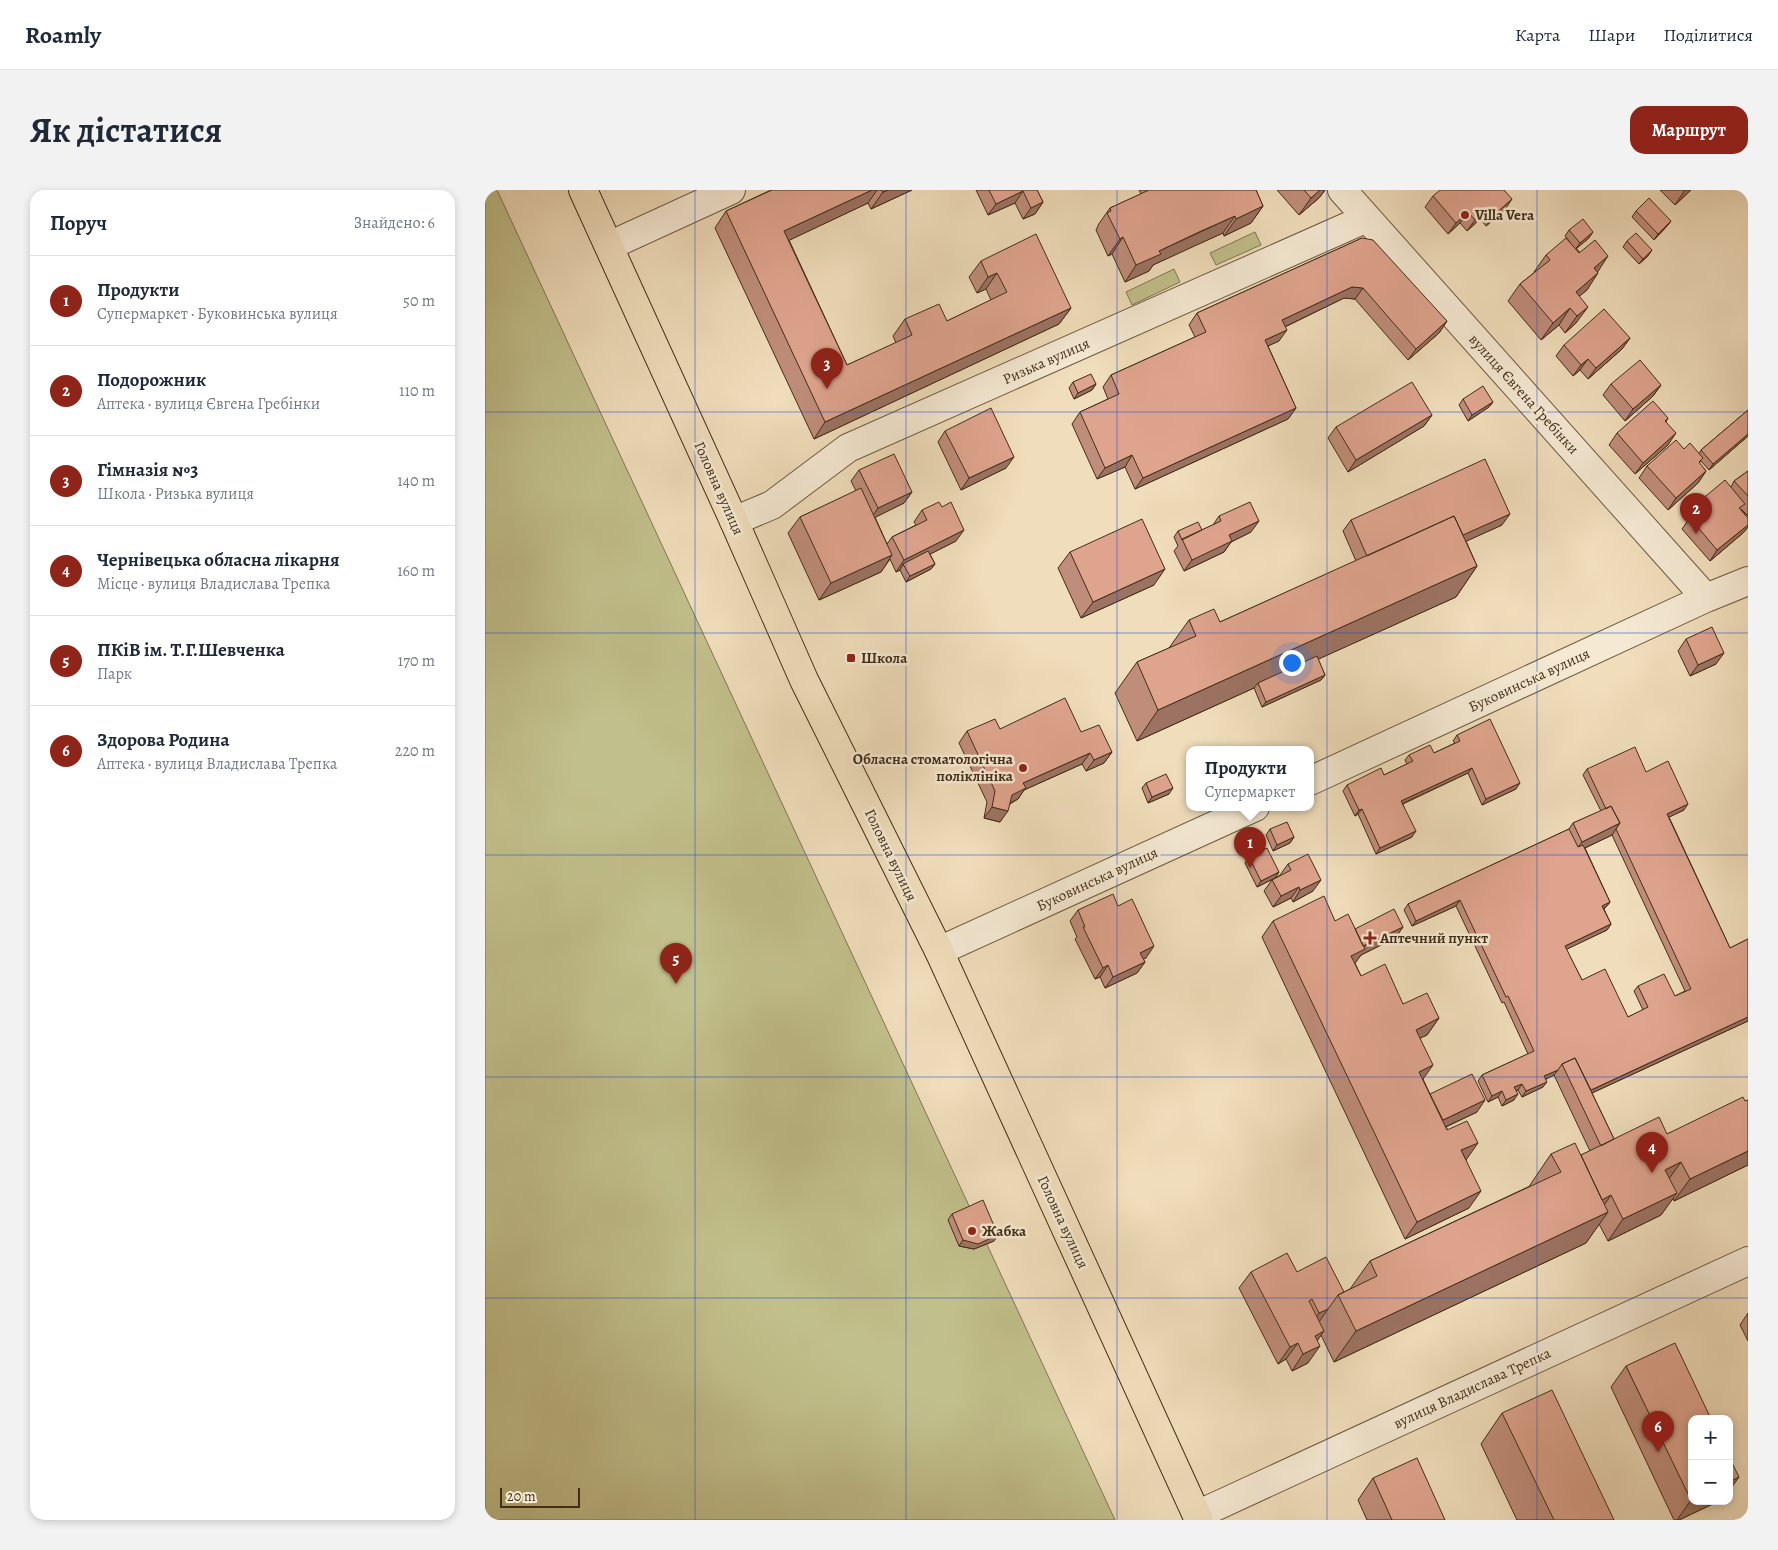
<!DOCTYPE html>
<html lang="uk">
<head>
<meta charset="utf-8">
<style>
  body { margin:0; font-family:Alegreya,serif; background:#f2f2f3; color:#1f2937 }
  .controls { position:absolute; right:15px; bottom:15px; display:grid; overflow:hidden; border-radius:10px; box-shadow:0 2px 8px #0003 }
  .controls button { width:45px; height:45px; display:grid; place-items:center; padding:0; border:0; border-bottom:1px solid #e0e1e3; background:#fff; color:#1f2937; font:25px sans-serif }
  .scale { position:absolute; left:15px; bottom:12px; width:80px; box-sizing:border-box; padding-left:5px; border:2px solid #422d17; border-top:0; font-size:14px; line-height:18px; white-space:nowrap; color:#422d17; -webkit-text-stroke:4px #f5e9d3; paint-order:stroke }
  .you { position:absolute; left:806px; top:472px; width:18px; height:18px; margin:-12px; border:4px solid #fff; border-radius:50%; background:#1a73e8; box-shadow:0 0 0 8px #1a73e833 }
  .badge { display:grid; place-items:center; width:32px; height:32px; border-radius:50%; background:#8f2418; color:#fff; font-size:16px; font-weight:700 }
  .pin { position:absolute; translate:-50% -41px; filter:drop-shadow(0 1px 2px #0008) }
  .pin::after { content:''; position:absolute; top:26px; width:18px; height:15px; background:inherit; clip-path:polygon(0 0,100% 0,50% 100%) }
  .popup { position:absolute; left:701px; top:556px; width:128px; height:65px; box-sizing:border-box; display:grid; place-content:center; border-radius:10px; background:#fff; filter:drop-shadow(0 1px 4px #0005); font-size:16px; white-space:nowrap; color:#747a83 }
  .popup b { font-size:19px; color:#1f2937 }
  .popup::after { content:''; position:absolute; left:50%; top:100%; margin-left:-10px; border:10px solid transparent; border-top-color:#fff }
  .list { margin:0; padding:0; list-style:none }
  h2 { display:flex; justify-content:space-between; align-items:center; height:65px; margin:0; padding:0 20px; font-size:21px }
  h2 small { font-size:16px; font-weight:400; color:#747a83 }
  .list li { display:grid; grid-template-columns:32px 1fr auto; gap:15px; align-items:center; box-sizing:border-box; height:90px; padding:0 20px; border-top:1px solid #e0e1e3 }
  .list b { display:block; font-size:19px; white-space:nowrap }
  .list p { margin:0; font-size:16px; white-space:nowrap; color:#747a83 }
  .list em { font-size:16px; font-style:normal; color:#747a83 }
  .map { position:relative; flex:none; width:1263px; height:1330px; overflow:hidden; border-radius:15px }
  header { display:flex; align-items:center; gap:30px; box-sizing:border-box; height:70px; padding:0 25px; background:#fff; border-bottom:1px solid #e0e1e3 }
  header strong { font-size:24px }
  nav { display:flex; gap:28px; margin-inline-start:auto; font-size:18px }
  .intro { display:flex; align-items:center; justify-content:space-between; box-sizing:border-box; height:120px; padding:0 30px }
  h1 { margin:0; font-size:35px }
  .button { padding:12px 22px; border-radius:15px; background:#8f2418; color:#fff; font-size:18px; font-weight:700 }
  main { display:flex; gap:30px; padding:0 30px }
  aside { flex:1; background:#fff; border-radius:15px; box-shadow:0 2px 8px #0003 }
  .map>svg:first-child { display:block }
  .green { fill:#c1bf8b; stroke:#827651 }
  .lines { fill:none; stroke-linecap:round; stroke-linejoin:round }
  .minor-casing { stroke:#6e5940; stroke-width:30 }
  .major-casing { stroke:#422d17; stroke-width:30 }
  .minor { stroke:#f5e9d3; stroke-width:28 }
  .major { stroke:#f0ddbb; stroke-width:28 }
  .wall { fill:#c08d7a; stroke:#422d17; fill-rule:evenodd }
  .shaded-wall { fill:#9c7363; stroke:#422d17 }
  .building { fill:#dfa48e; stroke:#422d17 }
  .grid { fill:none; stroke:#1d4ed8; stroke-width:1; stroke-opacity:0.55 }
  .poi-dot { fill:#8f2418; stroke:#f5e9d3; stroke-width:2 }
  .labels { text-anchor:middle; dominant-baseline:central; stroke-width:5; stroke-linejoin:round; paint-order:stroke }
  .poi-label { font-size:15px; font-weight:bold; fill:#422d17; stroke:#f5e9d3; text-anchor:start }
  .street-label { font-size:15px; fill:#422d17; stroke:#f5e9d3 }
</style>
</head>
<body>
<header>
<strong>Roamly</strong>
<nav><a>Карта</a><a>Шари</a><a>Поділитися</a></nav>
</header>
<div class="intro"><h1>Як дістатися</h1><a class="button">Маршрут</a></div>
<main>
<aside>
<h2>Поруч<small>Знайдено: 6</small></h2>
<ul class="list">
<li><span class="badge">1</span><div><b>Продукти</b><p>Супермаркет · Буковинська вулиця</p></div><em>50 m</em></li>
<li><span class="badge">2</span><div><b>Подорожник</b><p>Аптека · вулиця Євгена Гребінки</p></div><em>110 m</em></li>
<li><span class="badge">3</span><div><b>Гімназія №3</b><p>Школа · Ризька вулиця</p></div><em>140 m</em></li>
<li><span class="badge">4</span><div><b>Чернівецька обласна лікарня</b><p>Місце · вулиця Владислава Трепка</p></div><em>160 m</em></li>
<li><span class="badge">5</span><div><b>ПКіВ ім. Т.Г.Шевченка</b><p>Парк</p></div><em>170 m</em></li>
<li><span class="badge">6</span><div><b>Здорова Родина</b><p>Аптека · вулиця Владислава Трепка</p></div><em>220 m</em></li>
</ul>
</aside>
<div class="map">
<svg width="1263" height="1330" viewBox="0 0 1263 1330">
  <rect width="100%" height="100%" fill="#f0ddbb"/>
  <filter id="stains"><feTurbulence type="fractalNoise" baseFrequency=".004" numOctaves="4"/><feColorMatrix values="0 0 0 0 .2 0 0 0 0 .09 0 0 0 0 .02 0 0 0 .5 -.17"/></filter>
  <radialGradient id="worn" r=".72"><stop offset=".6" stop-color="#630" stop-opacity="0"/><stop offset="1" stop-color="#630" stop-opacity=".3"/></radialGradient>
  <path class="green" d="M0,0H12L630,1330H0Z
    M770,42L776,55L731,75L725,63Z
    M689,79L695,92L647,115L641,102Z"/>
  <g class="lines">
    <g class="minor-casing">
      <path id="minor" d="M857,0L1221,408
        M124,56L246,0
        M249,331L287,315L363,258L882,28
        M825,591L1221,408L1263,391
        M454,761L770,617
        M712,1325L1263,1071"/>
    </g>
    <g class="major-casing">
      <path id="major" d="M98,0L249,331L319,490L454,761L714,1330"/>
    </g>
    <use href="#minor" class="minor"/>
    <use href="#major" class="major"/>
  </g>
  <path class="wall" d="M286,0H427L386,19L383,13L304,50L362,175L411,153L408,146L420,129L462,131L506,110L501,99L492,103L484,87L496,71L586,118L574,134L329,249L230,38L241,21Z
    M491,0H552L558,12L550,24L538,29L530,13L503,25Z
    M654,0H771L778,16L766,33L739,46L738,43L702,59L668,75L664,81L640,92L627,64L623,66L611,40L613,36V35L625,18L656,4Z
    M792,0H840L834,8L814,25Z
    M1175,0H1206L1190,15Z
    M948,6L1019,21L1001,36L995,29L982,41L975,33L963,44L940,17Z
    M1151,21L1186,31L1182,36L1169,50L1147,27Z
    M1084,40L1104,48L1091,58L1112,82L1102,100L1094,106L1091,133L1080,143L1074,135L1056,150L1023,111L1035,94L1050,82H1049L1061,65L1085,52L1080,46Z
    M877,48L962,131L954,143L923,170L870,109L859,108L800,137L794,151L783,156L811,218L803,229L650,299L640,277L612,289L587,234L595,222L623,209L618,197L626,185L710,147L704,135L712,123Z
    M1142,51L1163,66L1154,74L1138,57Z
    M1145,148L1137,159L1103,189L1095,180L1088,186L1071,166L1079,155Z
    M588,192L611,194L607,200L589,209L584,198Z
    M1126,194L1176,195L1168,206L1140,231L1118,205Z
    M978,209L1008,212L1004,217L983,231L974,215Z
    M1263,220V246L1224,280L1216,271L1214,273L1221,281L1213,293L1183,320L1154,288L1162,276L1199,259L1214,264L1216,260Z
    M947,225L939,236L863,282L843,248L851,237Z
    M1183,228L1181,232L1183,255L1150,284L1124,255L1132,243Z
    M460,241L521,278L476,300L453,252Z
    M374,280L427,302L419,313L390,327L402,354L407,347L431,335L429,332L437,320L471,351L445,364L450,374L446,379L421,392L415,380L411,382L405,369L396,382L334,410L303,343L315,327L371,301L366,291Z
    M1263,281V326L1256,319L1263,328V337L1258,343L1225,371L1197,339L1204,329L1202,326L1210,315L1246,297L1249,291Z
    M734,326L766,342L746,352L739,362L699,381L689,361L693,356L689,347L693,341L717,340L728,335Z
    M866,330L1017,335L981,351L992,376L971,407L833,469L840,485L836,490L777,517L769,498L652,551L630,503L652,472L684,458L704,430L735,432L871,371L858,341Z
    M585,362L669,395L596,428L573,378Z
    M1201,449L1231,474L1205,486L1193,461Z
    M515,539L596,542L627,562L619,573L601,581L597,574L539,600L533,609L525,614L515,632L499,628L502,612L474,553L482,541Z
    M972,545L1031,599L997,615L983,583L918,614L927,647L891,664L873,624L870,626L858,601L862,595L899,585L922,574L920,570L924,565L949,563L970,553L968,551Z
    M1102,579L1161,582L1199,620L1184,627L1245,758L1263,749V831L1107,903L1129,949L1182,944L1263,910V975L1189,1011L1188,1008L1176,1025L1123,1051L1114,1034L1101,1053L849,1172L836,1145L832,1151L823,1173L807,1181L801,1169L793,1174L754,1098L766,1082H812L859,1102L865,1099L885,1071L1045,996V995L1066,964L1096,965L1105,961L1069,885L1061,889L1058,897L1037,907L1033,900L1031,901L1029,910L1017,916L1013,907L1003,912L993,891L997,885L1043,864L1019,812L1017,813L971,716L927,736L919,720L923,714L1084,639L1088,633L1116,621L1098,585ZM1127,645L1200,801L1190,806L1153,796L1149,801L1158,820L1143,827L1097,790L1081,759L1122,740L1126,734L1119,719L1121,717L1125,712L1100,658Z
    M661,593L684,604L663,613L657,598Z
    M785,639L809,647L805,653L788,661L781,645Z
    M764,667L794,682L790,688L772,697L760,673Z
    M803,674L828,701L808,712L806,708L788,717L779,701L787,690L795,685Z
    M633,716L661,768L658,769L660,772L652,783L620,798L615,787L610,789L590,749L592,747L585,731L593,720Z
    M788,731H850L870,739L918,737L910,748L876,765L870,773L876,786L918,814L954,828L942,845L935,848L938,889L945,904L992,922L961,937L981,970L984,1018L920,1049L777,747Z
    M467,1024L509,1051L489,1059L474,1056L463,1030Z
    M1263,1123V1151L1255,1135Z
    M1141,1176L1207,1311H1234L1194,1330H1189L1126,1197Z
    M1017,1223L1129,1330H1032L996,1254Z
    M888,1288L960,1330H882L873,1310Z"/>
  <path class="shaded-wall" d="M387,0H392L383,13L288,58L299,41Z
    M403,0H427L386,19L398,2Z
    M835,0H840L834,8L814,25L826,8Z
    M1200,0H1206L1190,15Z
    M538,1L530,13L503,25L511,14Z
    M1027,9L1019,21L1001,36L1009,25Z
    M558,12L550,24L538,29L546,18Z
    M778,16L766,33L739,46L751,29Z
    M1003,18L995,29L982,41L990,30Z
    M983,22L975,33L963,44L971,33Z
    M750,26L738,43L668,75L664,81L640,92L651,75L674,61Z
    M1186,31L1182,36L1169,50L1173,44Z
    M1108,42L1104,48L1091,59L1095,53Z
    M638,47L627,64L623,66L635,49Z
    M1167,60L1163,66L1154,74L1158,69Z
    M1123,66L1112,83L1109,78Z
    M512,83L501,99L492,103L503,87Z
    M1113,83L1102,100L1079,119L1091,102Z
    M867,97L878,98L870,109L859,108L789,142L797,130Z
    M1103,117L1091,133L1080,143L1092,126Z
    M586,118L574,134L329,249L340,232Z
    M1085,118L1074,135L1056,150L1068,133Z
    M962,131L954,143L923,170L931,159Z
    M802,140L794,151L772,161L780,150Z
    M1145,148L1137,159L1103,189L1111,178Z
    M1103,169L1095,180L1088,186L1096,175Z
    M611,194L607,200L589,209L593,203Z
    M1176,195L1168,206L1140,231L1148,219Z
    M1008,212L1004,217L983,231L987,225Z
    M811,218L803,229L650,299L658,288Z
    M947,225L939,236L863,282L871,270Z
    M1191,243L1183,255L1150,284L1158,273Z
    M1263,244V246L1224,280L1228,274Z
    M647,265L640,277L612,289L620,278Z
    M529,267L521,278L476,300L484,288Z
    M1221,281L1213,293L1183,320L1191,308Z
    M427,302L419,313L385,330L393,318Z
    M1025,324L1017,335L951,365L959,353Z
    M774,331L766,342L746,352L739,362L699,381L707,370L744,345Z
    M1263,335V337L1258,343L1225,371L1232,360Z
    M479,340L471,351L420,377L418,374L415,380L411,382L419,370Z
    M407,365L396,382L334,410L346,393Z
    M450,374L446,379L421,392L425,386Z
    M992,376L971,407L774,496L773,493L769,498L652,551L673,520Z
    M680,379L669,395L596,428L608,412Z
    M1239,463L1231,474L1205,486L1213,475Z
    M840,485L836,490L777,517L781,512Z
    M627,562L619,573L601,581L609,570Z
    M605,563L597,574L539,600L533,609L519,616L527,605L538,593Z
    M987,578L983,583L912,616L916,611Z
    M1035,593L1031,599L997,615L1001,609Z
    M688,598L684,604L663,613L667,607Z
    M1203,614L1199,620L1178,630L1182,624Z
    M507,617L523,621L515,632L499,628Z
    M877,619L873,624L870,626L874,620Z
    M1135,633L1127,645L1089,663L1097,652Z
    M931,641L927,647L891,664L895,658Z
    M809,647L805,653L788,661L792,655Z
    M794,682L790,688L772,697L776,691Z
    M836,690L828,701L808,712L815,700Z
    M814,697L806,708L788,717L796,706Z
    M975,710L971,716L927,736L931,731Z
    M1125,712L1121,717L1113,721L1117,716Z
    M1126,734L1122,740L1076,762L1080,756Z
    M918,737L910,748L876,765L868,776L866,766L873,759Z
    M669,756L661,768L647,774L655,763Z
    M660,772L652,783L620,798L628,787Z
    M623,775L615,787L610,789L618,778Z
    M1263,827V831L1096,908L1100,903Z
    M954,828L942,845L919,856L931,840Z
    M948,875L936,892L934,882Z
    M1073,880L1069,885L1055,892L1059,886Z
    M1062,892L1058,897L1037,907L1041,901Z
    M1037,894L1033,900L1025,903L1029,897Z
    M1017,901L1013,907L1003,912L1007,906Z
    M1033,904L1029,910L1017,916L1021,910Z
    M1000,910L992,922L945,944L952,933Z
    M993,953L981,970L976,960Z
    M1263,961V975L1189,1011L1205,989Z
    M1196,972L1181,993L1180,980Z
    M996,1001L984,1018L920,1049L932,1032Z
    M1192,1003L1176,1025L1123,1051L1138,1029Z
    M1126,1005L1111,1027L1108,1014Z
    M1123,1022L1101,1053L849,1172L871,1141Z
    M513,1045L509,1051L489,1059L474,1056L478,1050Z
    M843,1119L832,1135L823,1140L834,1123Z
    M839,1141L827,1158L830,1146Z
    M813,1153L801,1169L793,1174L805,1157Z
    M835,1156L823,1173L807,1181L818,1164Z
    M1254,1287L1244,1301V1292Z
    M1207,1309V1311H1234L1194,1330H1192L1206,1310Z"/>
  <path class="building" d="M287,0H387L299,41L362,175L427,145L420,129L454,114L462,131L522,102L512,83L503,87L496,71L551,44L586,118L340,232L241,21Z
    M396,0H403L398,2Z
    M504,0H552L558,12L546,18L538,1L511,14Z
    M664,0H771L778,16L751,29L750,26L714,42L674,61L676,64L651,75L638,47L635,49L622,23L626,21L625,18Z
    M819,0H835L826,8Z
    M955,0H1019L1027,9L1009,25L1003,18L990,30L983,22L971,33L948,6Z
    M1164,8L1186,31L1173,44L1151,21Z
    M1098,29L1108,42L1095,53L1084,40Z
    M1151,43L1167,60L1158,69L1142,51Z
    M877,48L888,50L962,131L931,159L878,98L867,97L797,130L802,140L780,150L811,218L658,288L647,265L620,278L595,222L634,204L626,185L721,142L712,123Z
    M1081,48L1094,63L1110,50L1123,66L1109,78L1113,83L1091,102L1103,117L1092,126L1085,118L1068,133L1035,94L1065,70L1061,65Z
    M1119,119L1145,148L1111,178L1103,169L1096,175L1079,155Z
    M1155,170L1176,195L1148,219L1126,194Z
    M606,184L611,194L593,203L588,192Z
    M927,192L947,225L871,270L851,237Z
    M998,196L1008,212L987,225L978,209Z
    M1168,211L1183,228L1180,231L1191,243L1158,273L1132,243Z
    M506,218L529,267L484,288L460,241Z
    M1263,220V244L1228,274L1216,260Z
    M1191,250L1199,259L1205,253L1218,268L1214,272L1221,281L1191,308L1162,276Z
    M409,264L427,302L393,318L374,280Z
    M1000,269L1025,324L978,345L969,326L882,366L866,330Z
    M1263,281V306L1249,291Z
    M1240,290L1260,314L1254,318L1263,328V335L1232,360L1205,328L1214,320L1210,315Z
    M376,298L407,365L346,393L315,327Z
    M454,312L457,317L466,312L479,340L419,370L407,347L442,330L437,320Z
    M765,312L774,331L744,345L747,351L707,370L697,349L736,331L734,326Z
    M969,326L992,376L673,520L652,472L711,446L704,430L729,419L735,432Z
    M657,329L680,379L608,412L585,362Z
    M713,332L717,340L697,350L693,341Z
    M443,361L450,374L425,386L418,374Z
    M1227,437L1239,463L1213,475L1201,449Z
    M832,466L840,485L781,512L773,493Z
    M580,508L596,542L614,535L627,562L609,570L605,563L538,593L541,598L527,605L523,621L507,617L510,601L482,541L510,529L515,539Z
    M1005,529L1035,593L1001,609L987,578L916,611L931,641L895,658L877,619L874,620L862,595L896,578L899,585L928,571L924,565L945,555L949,563L975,551L972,545Z
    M1150,557L1161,582L1183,571L1203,614L1182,624L1245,758L1263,749V827L1106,900L1090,868L1077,874L1073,880L1059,886L1062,892L1041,901L1037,894L1029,897L1033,904L1021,910L1017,901L1007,906L997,885L1049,861L1023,806L1021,807L975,710L931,731L923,714L1084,639L1093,657L1098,655L1125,712L1117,716L1126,734L1080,756L1097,790L1120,779L1143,827L1163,817L1153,796L1179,784L1190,806L1206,799L1131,639L1135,633L1126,616L1121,619L1102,579Z
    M681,584L688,598L667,607L661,593Z
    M1126,616L1135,633L1097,652L1088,633Z
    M802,632L809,647L792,655L785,639Z
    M782,658L794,682L776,691L764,667Z
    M823,664L836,690L815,700L814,697L796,706L787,690L806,680L803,674Z
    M628,704L633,716L647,709L669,756L655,763L660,772L628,787L623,775L618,778L598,737H600L593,720Z
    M839,706L850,731L863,724L880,759L866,766L876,786L900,774L918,814L942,803L954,828L931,840L948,875L934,882L962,940L982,931L993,953L976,960L996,1001L932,1032L788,731Z
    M909,719L918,737L878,756L870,739Z
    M1090,868L1129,949L1116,956L1077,874Z
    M987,884L1000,910L958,930L945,904Z
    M1258,907L1260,911L1263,910V961L1205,989L1196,972L1180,980L1192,1003L1138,1029L1126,1005L1117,1010L1096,965L1174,927L1182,944Z
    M1090,953L1123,1022L871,1141L853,1105L892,1086L885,1071L1076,982L1066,964Z
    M498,1010L513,1045L493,1054L478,1050L467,1024Z
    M802,1063L812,1082L841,1067L859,1102L853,1105L843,1119L834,1123L827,1109L824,1111L839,1141L830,1146L835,1156L818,1164L813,1153L805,1157L766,1082Z
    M1190,1153L1226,1229H1207V1309L1206,1310L1141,1176Z
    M1067,1200L1129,1330H1069L1017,1223Z
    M1244,1267L1254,1287L1244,1292Z
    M932,1268L960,1330H907L888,1288Z"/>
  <path class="grid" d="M210,0V1330M421,0V1330M632,0V1330M842,0V1330M1052,0V1330M0,222H1263M0,443H1263M0,665H1263M0,887H1263M0,1108H1263"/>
  <g class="poi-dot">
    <circle cx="980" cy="25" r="5"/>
    <rect x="361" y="463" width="10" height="10" rx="2.5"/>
    <circle cx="538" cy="578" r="5"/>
    <path d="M882.5 740.5h5v5h5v5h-5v5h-5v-5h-5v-5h5z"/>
    <circle cx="487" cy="1041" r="5"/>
  </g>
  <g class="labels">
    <g class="poi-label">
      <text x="990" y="25">Villa Vera</text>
      <text x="376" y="468">Школа</text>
      <text x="528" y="569" text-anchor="end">Обласна стоматологічна<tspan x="528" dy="17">поліклініка</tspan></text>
      <text x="895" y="748">Аптечний пункт</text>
      <text x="497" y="1041">Жабка</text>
    </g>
    <g class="street-label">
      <text transform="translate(561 171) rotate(-24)">Ризька вулиця</text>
      <text transform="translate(1039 204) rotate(48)">вулиця Євгена Гребінки</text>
      <text transform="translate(234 298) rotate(66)">Головна вулиця</text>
      <text transform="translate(1044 490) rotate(-25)">Буковинська вулиця</text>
      <text transform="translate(406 665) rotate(64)">Головна вулиця</text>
      <text transform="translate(612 689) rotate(-25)">Буковинська вулиця</text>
      <text transform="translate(578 1032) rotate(65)">Головна вулиця</text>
      <text transform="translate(987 1198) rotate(-25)">вулиця Владислава Трепка</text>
    </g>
  </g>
  <rect width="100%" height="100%" filter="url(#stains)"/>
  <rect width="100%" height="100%" fill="url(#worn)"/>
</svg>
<div class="controls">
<button>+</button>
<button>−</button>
</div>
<div class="scale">20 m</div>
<div class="you"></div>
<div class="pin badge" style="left:765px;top:678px">1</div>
<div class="popup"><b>Продукти</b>Супермаркет</div>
<div class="pin badge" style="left:1211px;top:344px">2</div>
<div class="pin badge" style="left:342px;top:199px">3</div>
<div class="pin badge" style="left:1167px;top:983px">4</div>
<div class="pin badge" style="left:191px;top:794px">5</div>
<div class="pin badge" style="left:1173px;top:1262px">6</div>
</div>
</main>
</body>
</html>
